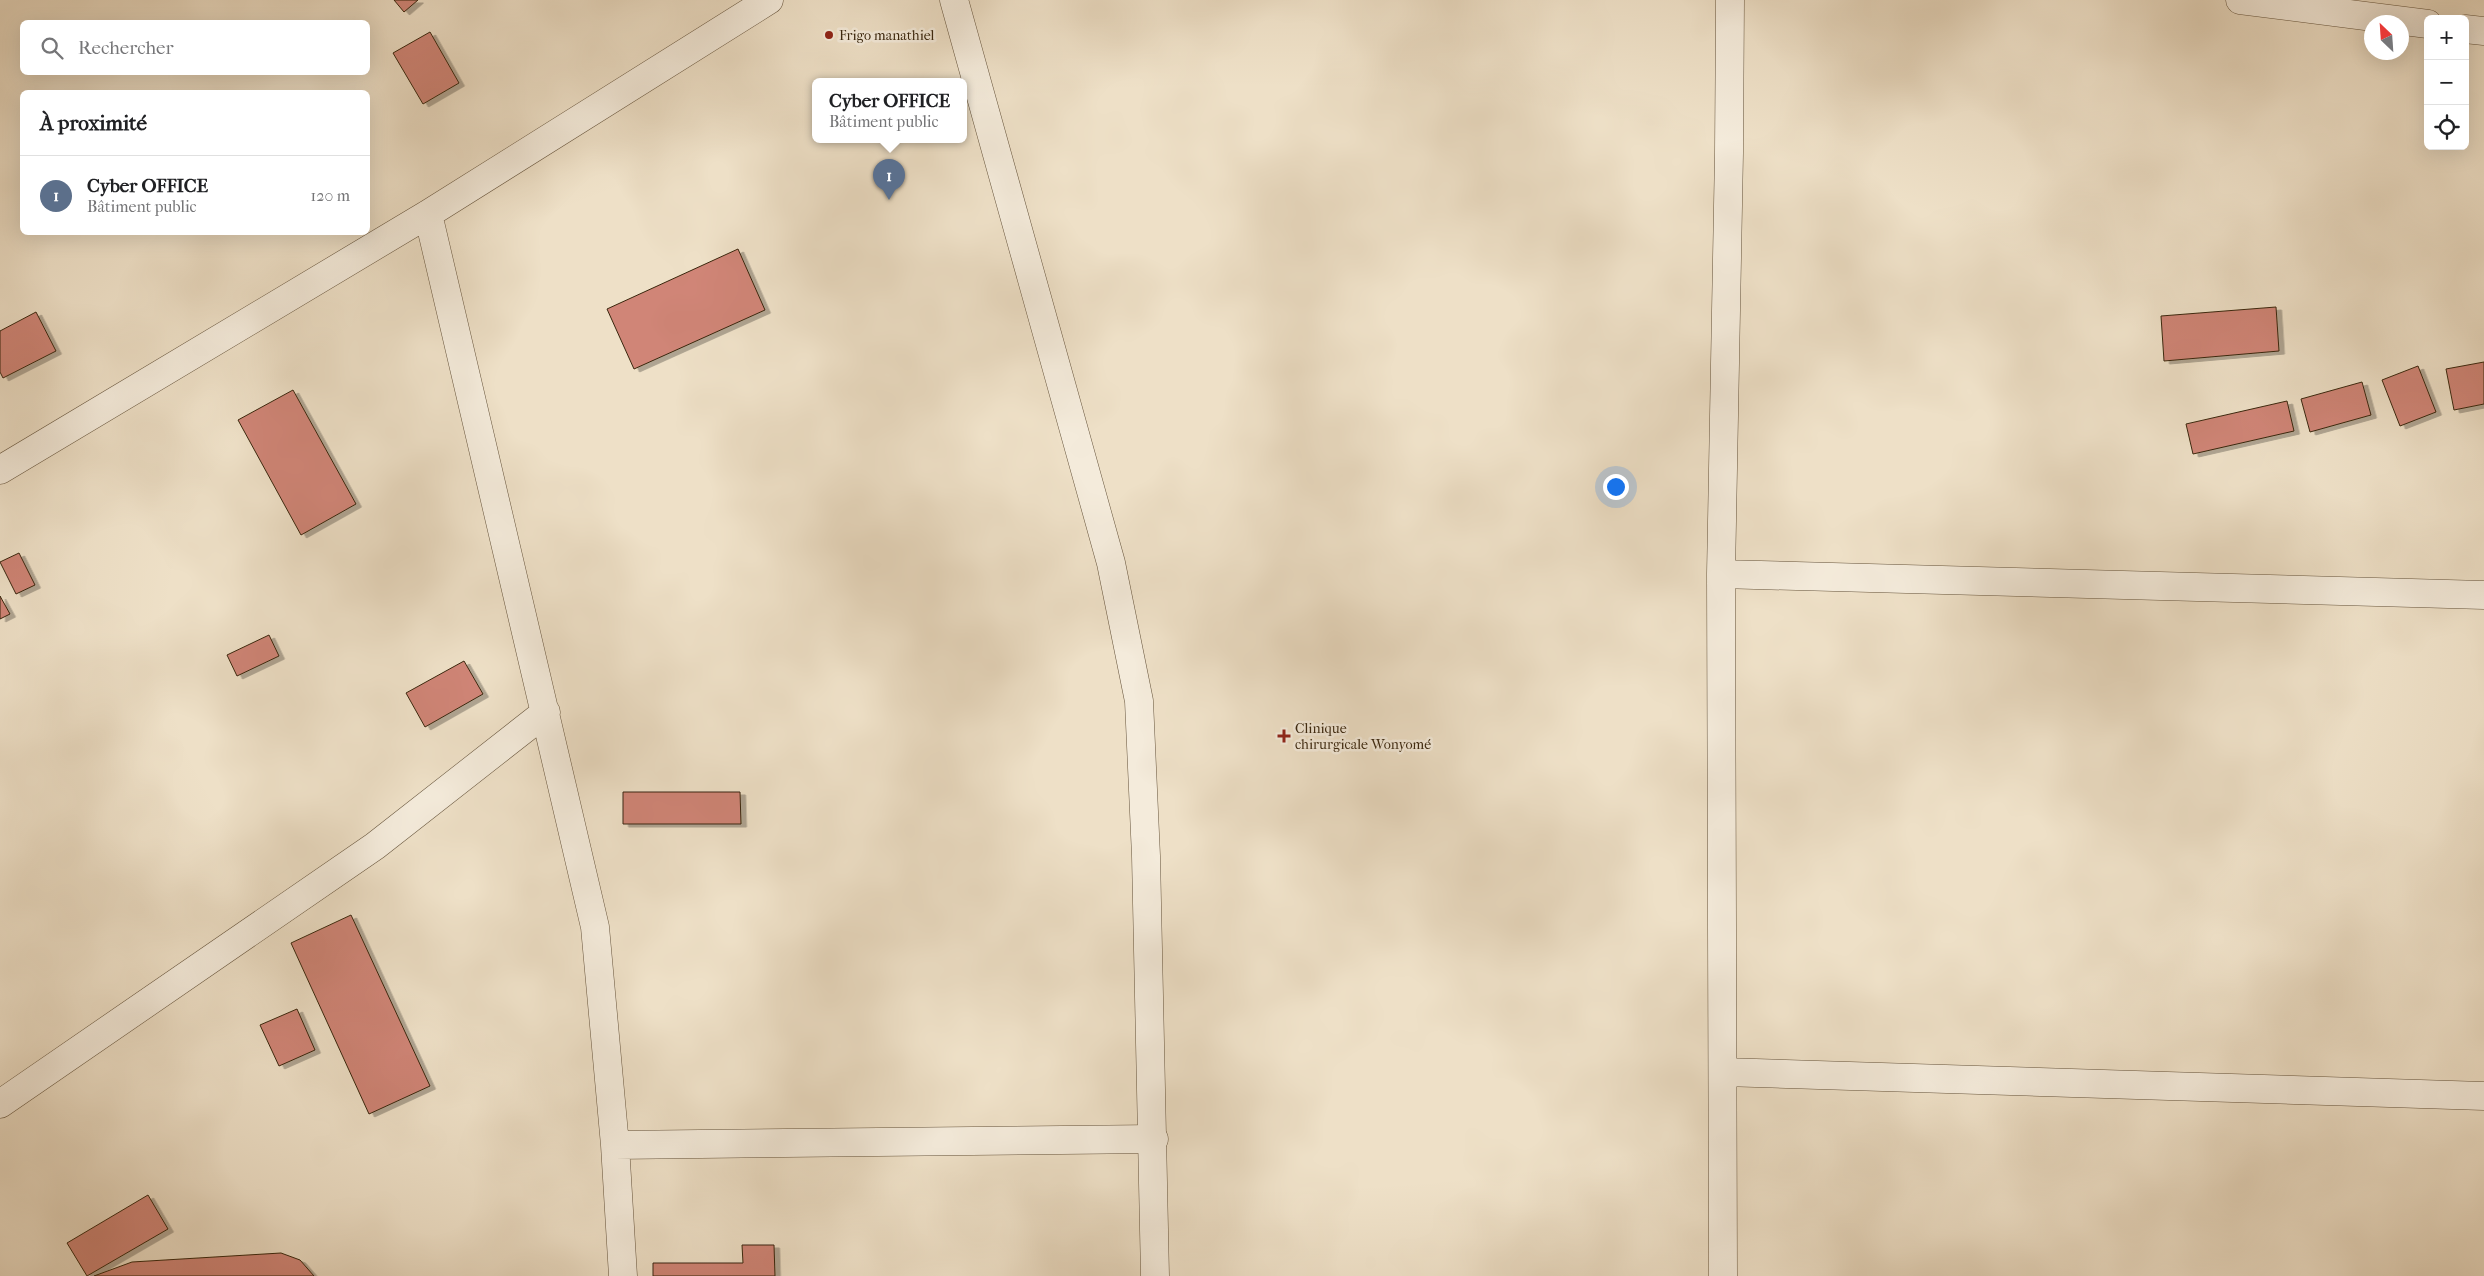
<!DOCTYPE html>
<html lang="fr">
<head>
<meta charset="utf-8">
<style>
  body { margin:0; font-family:"IM FELL French Canon",serif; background:#f6f6f6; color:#202124 }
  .controls { position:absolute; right:15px; top:15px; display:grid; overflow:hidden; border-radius:8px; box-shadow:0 5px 20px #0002 }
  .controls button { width:45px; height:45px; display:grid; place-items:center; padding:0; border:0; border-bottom:1px solid #e0e0e0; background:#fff; color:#202124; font:25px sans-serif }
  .compass { position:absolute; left:2364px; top:15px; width:45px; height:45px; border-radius:50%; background:#fff; box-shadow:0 5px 20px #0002; rotate:335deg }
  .you { position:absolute; left:1615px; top:486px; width:18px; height:18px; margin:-12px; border:4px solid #fff; border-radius:50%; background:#1a73e8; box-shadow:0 0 0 8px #1a73e833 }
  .badge { display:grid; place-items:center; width:32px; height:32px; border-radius:50%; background:#111827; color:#fff; font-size:16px; font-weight:700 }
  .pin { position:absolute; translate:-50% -41px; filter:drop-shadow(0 1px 2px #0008) }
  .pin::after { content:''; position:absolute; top:26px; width:18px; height:15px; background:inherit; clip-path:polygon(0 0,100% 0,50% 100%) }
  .popup { position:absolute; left:812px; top:78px; width:155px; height:65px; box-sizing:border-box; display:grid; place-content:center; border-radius:8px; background:#fff; filter:drop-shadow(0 1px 4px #0005); font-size:16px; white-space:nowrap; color:#757577 }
  .popup b { font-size:19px; color:#202124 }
  .popup::after { content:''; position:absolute; left:50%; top:100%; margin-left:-10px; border:10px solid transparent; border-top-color:#fff }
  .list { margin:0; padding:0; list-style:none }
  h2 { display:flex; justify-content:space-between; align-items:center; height:65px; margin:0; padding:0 20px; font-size:21px }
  h2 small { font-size:16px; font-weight:400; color:#757577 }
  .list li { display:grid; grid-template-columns:32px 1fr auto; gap:15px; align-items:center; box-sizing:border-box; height:80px; padding:0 20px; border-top:1px solid #e0e0e0 }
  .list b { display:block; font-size:19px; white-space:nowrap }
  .list p { margin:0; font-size:16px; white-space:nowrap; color:#757577 }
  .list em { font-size:16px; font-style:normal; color:#757577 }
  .icon { flex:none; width:28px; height:28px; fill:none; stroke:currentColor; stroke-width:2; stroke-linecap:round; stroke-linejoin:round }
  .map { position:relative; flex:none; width:2484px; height:1276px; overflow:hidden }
  .search { position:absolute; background:#fff; box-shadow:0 5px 20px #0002; left:20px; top:20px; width:350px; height:55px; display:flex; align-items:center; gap:12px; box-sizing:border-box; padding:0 18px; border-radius:8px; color:#757577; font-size:19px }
  .panel { position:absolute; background:#fff; box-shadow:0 5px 20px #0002; left:20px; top:90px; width:350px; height:145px; border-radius:8px }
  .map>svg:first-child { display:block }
  .building { fill:#d08577; stroke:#39260e; filter:url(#shadow) }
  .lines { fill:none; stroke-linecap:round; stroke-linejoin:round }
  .minor-casing { stroke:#66543c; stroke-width:29 }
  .tertiary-casing { stroke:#66543c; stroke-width:29 }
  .minor { stroke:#f4ebdb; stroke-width:28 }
  .tertiary { stroke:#f4ebdb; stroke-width:28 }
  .poi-dot { fill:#8f2418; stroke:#f4ebdb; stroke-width:2 }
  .labels { text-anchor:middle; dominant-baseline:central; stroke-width:5; stroke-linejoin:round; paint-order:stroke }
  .poi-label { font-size:14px; fill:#39260e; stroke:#f4ebdb; text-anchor:start }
</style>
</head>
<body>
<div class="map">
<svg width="2484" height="1276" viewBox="0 0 2484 1276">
  <defs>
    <filter id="shadow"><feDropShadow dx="5.5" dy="3" stdDeviation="0" flood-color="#0004"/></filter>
  </defs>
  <rect width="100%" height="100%" fill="#eee0c7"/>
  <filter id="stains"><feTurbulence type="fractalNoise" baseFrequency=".004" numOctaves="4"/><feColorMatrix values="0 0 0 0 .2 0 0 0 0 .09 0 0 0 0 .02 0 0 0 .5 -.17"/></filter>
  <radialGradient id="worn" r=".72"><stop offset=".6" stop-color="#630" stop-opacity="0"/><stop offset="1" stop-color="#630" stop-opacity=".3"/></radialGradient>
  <path class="building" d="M394,0H418L404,12Z
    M430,32L459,83L423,104L393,53Z
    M738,249L765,310L634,369L607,309Z
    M2276,307L2279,351L2164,361L2161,316Z
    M36,312L56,351L3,378L0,372V331Z
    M2484,362V404L2454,410L2446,369Z
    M2418,366L2436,412L2400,426L2382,380Z
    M2362,382L2371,415L2310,432L2301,399Z
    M293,390L356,504L301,535L238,420Z
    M2287,401L2294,431L2193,454L2186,424Z
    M19,553L35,585L16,594L0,562Z
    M0,596L10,614L0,619Z
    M269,635L279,656L237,676L227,655Z
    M464,661L483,694L425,727L406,693Z
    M623,792H740L741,824H623Z
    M351,915L430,1086L369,1114L291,943Z
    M297,1009L315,1050L279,1066L260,1025Z
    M148,1195L168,1229L87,1276L67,1243Z
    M742,1245H774L775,1276H653V1263H743Z
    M281,1253L300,1260L314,1276H94L132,1262Z"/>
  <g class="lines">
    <g class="minor-casing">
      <path id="minor" d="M2240,0L2428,24
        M2465,29L2484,31
        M428,214L595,927L615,1145L623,1276
        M0,470L428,214L769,0
        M1721,574L2484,595
        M1723,1072L2484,1096
        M0,1104L375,846L546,712
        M615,1145L1154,1139
        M1723,1276L1721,574L1729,153L1730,0"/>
    </g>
    <g class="tertiary-casing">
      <path id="tertiary" d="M954,0L1111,563L1139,701L1146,856L1155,1276"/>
    </g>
    <use href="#minor" class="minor"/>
    <use href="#tertiary" class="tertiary"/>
  </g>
  <g class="poi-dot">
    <circle cx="829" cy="35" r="5"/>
    <path d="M1281.5 728.5h5v5h5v5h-5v5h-5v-5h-5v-5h5z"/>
  </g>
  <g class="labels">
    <g class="poi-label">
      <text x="839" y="35">Frigo manathiel</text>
      <text x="1295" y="728">Clinique<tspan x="1295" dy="16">chirurgicale Wonyomé</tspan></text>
    </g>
  </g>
  <rect width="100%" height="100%" filter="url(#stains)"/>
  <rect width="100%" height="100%" fill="url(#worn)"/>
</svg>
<div class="controls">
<button>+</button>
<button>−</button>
<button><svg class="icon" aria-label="locate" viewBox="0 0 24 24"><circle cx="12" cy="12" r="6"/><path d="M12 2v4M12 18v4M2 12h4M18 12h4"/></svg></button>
</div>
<svg class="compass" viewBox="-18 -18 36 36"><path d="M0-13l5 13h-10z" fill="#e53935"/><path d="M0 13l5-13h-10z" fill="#757577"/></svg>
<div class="you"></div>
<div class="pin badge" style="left:889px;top:200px;background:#5c6f8a">1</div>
<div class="popup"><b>Cyber OFFICE</b>Bâtiment public</div>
<div class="search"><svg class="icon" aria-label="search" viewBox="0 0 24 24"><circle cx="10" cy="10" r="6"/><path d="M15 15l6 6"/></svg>Rechercher</div>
<section class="panel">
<h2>À proximité<small></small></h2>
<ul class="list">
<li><span class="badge" style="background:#5c6f8a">1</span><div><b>Cyber OFFICE</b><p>Bâtiment public</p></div><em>120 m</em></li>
</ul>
</section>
</div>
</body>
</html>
